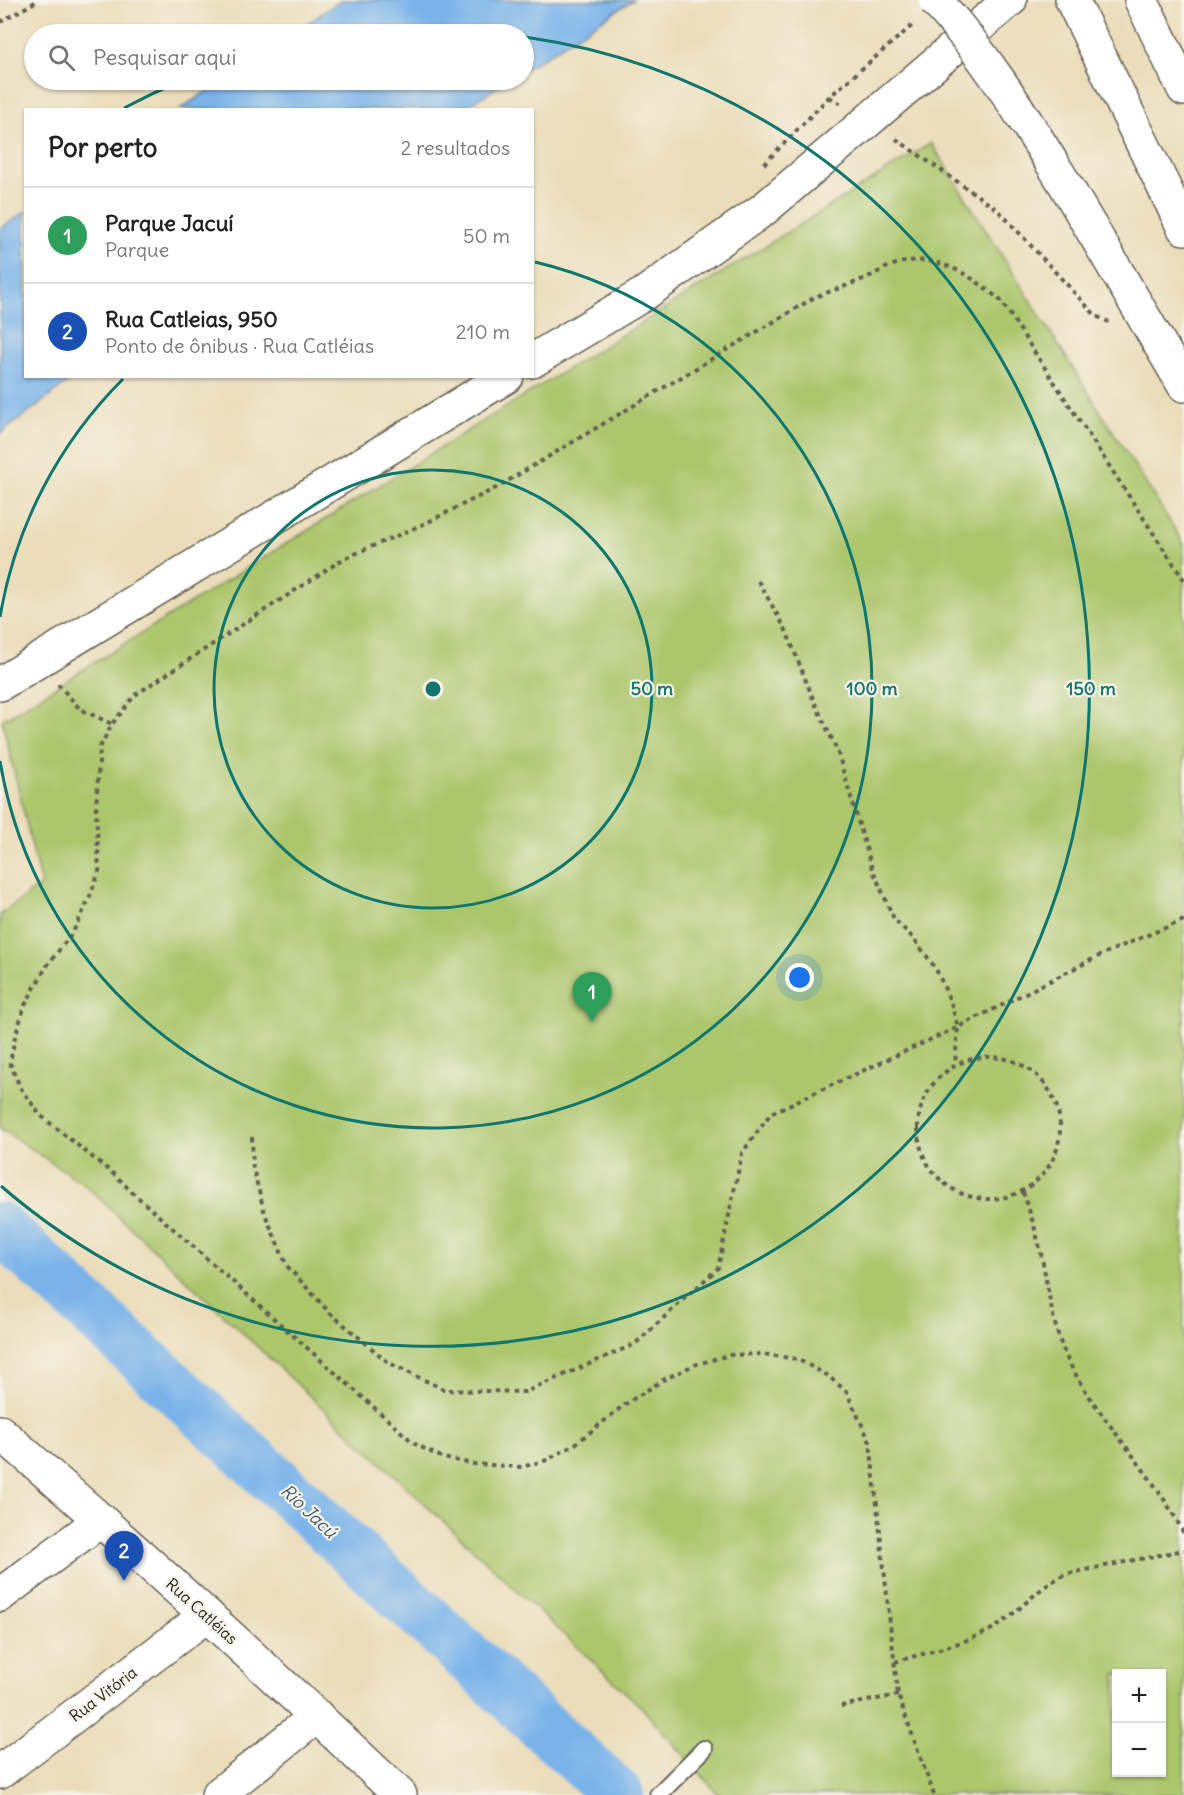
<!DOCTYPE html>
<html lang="pt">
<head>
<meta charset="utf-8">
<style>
  body { margin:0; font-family:Delius,sans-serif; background:#f6f6f6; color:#222 }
  .controls { position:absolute; right:18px; bottom:18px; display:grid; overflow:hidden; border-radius:0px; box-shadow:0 2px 4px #0004 }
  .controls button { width:54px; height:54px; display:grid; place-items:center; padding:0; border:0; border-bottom:2px solid #e0e0e0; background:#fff; color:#222; font:30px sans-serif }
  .you { position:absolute; left:800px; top:978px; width:21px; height:21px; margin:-15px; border:4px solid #fff; border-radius:50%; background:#1a73e8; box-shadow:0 0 0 9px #1a73e833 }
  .badge { display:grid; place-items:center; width:39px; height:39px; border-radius:50%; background:#b45309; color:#fff; font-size:20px; font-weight:700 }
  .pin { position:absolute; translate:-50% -50px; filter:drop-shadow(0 2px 3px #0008) }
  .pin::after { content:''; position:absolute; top:32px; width:21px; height:18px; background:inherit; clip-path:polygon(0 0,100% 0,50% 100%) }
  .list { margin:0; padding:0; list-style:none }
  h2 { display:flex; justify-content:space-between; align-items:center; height:78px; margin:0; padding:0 24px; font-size:26px }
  h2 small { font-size:20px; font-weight:400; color:#767676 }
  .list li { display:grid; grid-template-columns:39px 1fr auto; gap:18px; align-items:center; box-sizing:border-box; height:96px; padding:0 24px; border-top:2px solid #e0e0e0 }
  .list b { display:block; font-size:22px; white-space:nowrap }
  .list p { margin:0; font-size:20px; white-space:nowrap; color:#767676 }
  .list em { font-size:20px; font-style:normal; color:#767676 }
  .icon { flex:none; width:33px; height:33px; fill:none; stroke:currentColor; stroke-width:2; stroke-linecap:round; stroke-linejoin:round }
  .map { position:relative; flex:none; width:1184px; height:1795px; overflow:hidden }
  .search { position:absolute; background:#fff; box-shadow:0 2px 4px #0004; left:24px; top:24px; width:510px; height:66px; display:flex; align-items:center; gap:15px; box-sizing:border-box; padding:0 21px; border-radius:33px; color:#767676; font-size:22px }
  .panel { position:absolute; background:#fff; box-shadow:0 2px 4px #0004; left:24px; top:108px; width:510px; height:270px; border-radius:0px }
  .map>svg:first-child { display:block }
  .green { fill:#acc66c; stroke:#647144; stroke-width:1.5; fill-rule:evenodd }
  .water { fill:#79b3ea; stroke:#4a6883; stroke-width:1.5 }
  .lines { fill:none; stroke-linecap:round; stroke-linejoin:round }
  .river { stroke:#79b3ea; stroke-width:52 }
  .service-casing { stroke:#646053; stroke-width:20 }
  .minor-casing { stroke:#646053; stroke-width:36 }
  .tertiary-casing { stroke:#646053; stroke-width:36 }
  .motorway-casing { stroke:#646053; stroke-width:36 }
  .path { stroke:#646053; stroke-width:4; stroke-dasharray:4.5 4.5; stroke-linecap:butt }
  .service { stroke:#fff; stroke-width:16 }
  .minor { stroke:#fff; stroke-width:33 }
  .tertiary { stroke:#fff; stroke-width:33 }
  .motorway { stroke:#fff; stroke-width:33 }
  .motorway-bridge-casing { stroke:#646053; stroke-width:36; stroke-linecap:butt }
  .motorway-bridge { stroke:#fff; stroke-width:33 }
  .ring { fill:none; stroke:#0f766e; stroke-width:3 }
  .labels { text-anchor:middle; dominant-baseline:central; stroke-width:4.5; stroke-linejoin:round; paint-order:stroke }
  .street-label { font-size:16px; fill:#1c1c1c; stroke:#f7f3e8 }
  .water-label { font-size:18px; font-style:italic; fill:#41586e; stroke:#f7f3e8 }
  .centre { fill:#0f766e; stroke:#f7f3e8; stroke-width:3 }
  .ring-label { font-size:18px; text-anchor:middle; font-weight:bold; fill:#0f766e; stroke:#f7f3e8; stroke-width:4.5; stroke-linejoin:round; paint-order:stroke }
</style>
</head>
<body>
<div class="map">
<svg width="1184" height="1795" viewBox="0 0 1184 1795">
  <rect width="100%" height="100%" fill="#f7f3e8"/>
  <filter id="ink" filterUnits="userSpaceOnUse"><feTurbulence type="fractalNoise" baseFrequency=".0167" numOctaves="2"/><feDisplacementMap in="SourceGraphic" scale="12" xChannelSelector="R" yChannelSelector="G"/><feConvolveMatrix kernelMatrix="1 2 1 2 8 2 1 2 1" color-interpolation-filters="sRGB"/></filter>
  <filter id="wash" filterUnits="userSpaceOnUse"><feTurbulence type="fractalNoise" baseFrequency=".008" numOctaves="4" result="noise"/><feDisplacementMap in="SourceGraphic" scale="24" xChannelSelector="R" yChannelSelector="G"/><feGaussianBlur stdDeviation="1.35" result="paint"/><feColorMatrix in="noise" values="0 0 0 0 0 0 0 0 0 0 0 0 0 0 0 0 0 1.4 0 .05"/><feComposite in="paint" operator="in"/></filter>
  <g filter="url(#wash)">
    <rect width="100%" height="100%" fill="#ebddba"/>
    <path class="green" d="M931,143L1184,544V1795H719L642,1708L84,1184L0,1128V915L41,885L2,720ZM1116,1674H1162V1772H1116Z"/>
    <path class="water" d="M342,0H633L524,70V34H291Z
      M224,80H509L462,109H180Z
      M25,212L26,376L75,377L0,434V229Z"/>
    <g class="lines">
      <path class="river" d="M0,1228L618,1795"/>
    </g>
  </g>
  <g filter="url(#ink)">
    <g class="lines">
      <g class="service-casing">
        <path id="service" d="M658,1795L704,1749"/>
      </g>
      <g class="minor-casing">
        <path id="minor" d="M0,1595L101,1520
          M0,1772L207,1615
          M218,1795L317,1716"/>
      </g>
      <g class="tertiary-casing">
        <path id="tertiary" d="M532,361L644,294L764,209L1010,0
          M0,684L507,376
          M0,1432C136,1550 270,1671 400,1795"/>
      </g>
      <g class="motorway-casing">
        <path id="motorway" d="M1072,0L1184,228
          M1141,0L1184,89
          M1068,189L1184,385"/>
      </g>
      <path class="path" d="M0,22L39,0
        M829,97L841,104
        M896,139L998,210L1096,316L1109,322
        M764,164L829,97L914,24
        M758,581L785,628L814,701L837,750L872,868L894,919L915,940L936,969L951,1003L958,1027L955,1063
        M58,684L80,709L112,724
        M918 1128a71 71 0 1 1 142 0a71 71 0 1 1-142 0Z
        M252,1137L253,1168L265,1214L287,1266L330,1313L389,1363L445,1390L525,1392L635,1344L718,1268L742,1153L771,1113L958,1027L1105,953L1184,920
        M1023,1192C1029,1210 1035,1227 1039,1245C1049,1286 1051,1331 1072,1368C1104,1426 1154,1474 1184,1534
        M895,1662C923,1653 977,1641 1000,1624C1024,1607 1037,1588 1066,1574L1184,1550
        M841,1706L898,1695
        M934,1795L898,1695L870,1442L846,1391L827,1375L797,1359L762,1354L729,1355L694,1365L663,1380L624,1405L574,1445L547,1460L522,1467L473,1464L443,1458L415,1444L132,1192L117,1177L40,1115L20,1087L10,1063L15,1037L25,1005L46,967L73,932L89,899L99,871L96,808L100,747L112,724L135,695L343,559L426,523L496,488L815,297C833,290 850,285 868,277C875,274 881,270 888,267C932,248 970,274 1001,301L1184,580"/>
      <use href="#service" class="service"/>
      <use href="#minor" class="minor"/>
      <use href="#tertiary" class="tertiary"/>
      <use href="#motorway" class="motorway"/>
      <g class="motorway-bridge-casing">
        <path id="motorway-bridge" d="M935,0C988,57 1027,123 1068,189"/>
      </g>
      <use href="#motorway-bridge" class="motorway-bridge"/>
    </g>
  </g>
  <g class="ring">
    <circle cx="433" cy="689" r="219"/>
    <path d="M0 617A439 439 0 0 1 123 379M535 262A439 439 0 1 1 0 761"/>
    <path d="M124 108A658 658 0 0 1 181 81M370 34A658 658 0 0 1 496 34M525 37A658 658 0 1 1 1 1186"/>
  </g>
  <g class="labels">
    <g class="street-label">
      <text transform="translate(202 1611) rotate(42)">Rua Catléias</text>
      <text transform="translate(103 1694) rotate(-37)">Rua Vitória</text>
    </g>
    <g class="water-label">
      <text transform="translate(309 1511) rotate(43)">Rio Jacú</text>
    </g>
  </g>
  <circle cx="433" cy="689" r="9" class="centre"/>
  <g class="ring-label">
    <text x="652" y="695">50 m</text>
    <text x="872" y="695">100 m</text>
    <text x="1091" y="695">150 m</text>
  </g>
</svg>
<div class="controls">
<button>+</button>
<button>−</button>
</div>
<div class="you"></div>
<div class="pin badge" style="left:592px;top:1022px;background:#2e9e5b">1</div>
<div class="pin badge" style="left:124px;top:1581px;background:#1a4fb4">2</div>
<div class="search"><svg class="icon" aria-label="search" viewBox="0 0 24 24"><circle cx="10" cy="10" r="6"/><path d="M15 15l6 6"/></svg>Pesquisar aqui</div>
<section class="panel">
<h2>Por perto<small>2 resultados</small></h2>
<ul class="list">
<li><span class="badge" style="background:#2e9e5b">1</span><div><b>Parque Jacuí</b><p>Parque</p></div><em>50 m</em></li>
<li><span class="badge" style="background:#1a4fb4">2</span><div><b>Rua Catleias, 950</b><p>Ponto de ônibus · Rua Catléias</p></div><em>210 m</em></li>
</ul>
</section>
</div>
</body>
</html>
